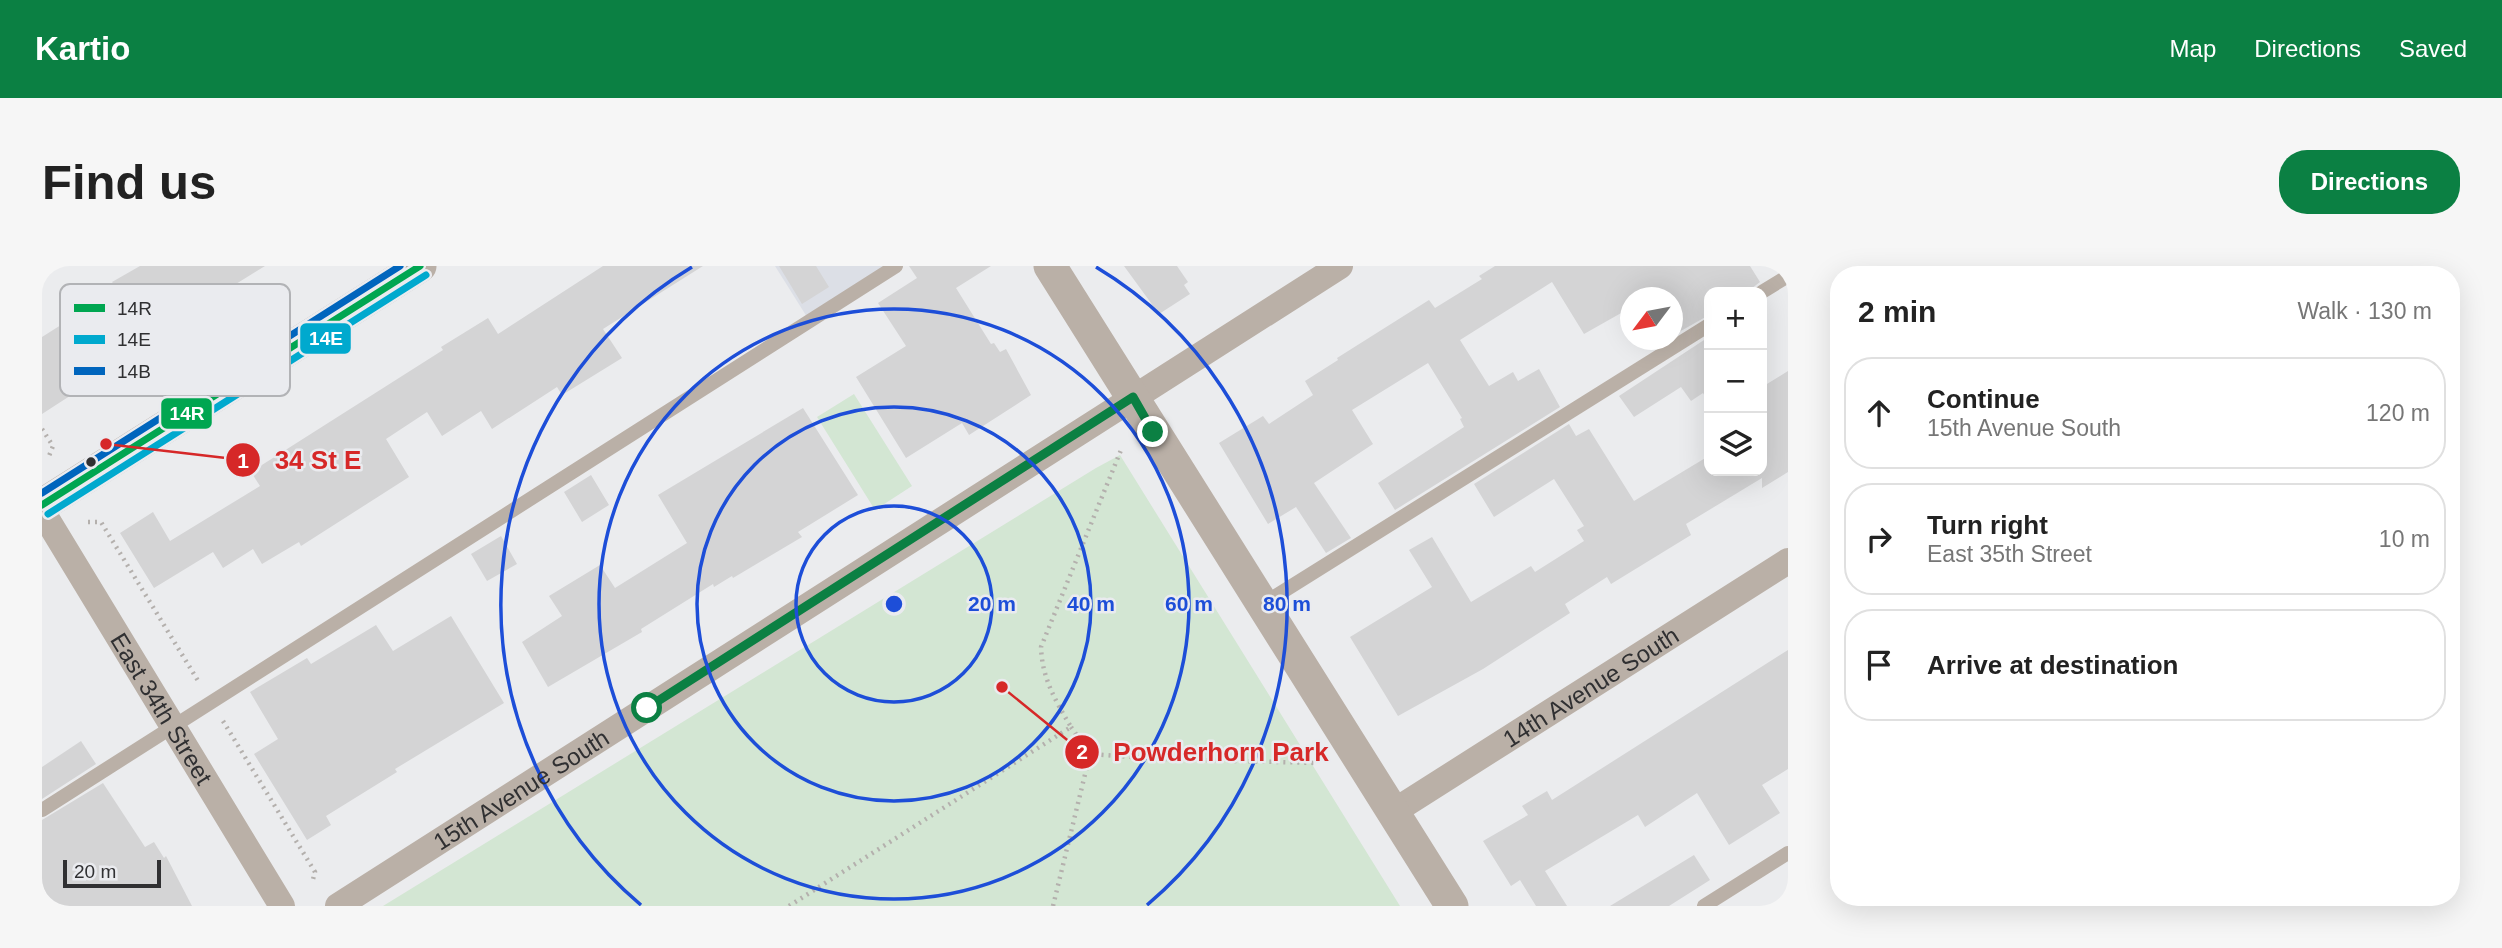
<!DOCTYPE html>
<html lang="en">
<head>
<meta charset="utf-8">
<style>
  body { margin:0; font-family:Helvetica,sans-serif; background:#f6f6f6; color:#222 }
  .controls { position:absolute; right:21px; top:21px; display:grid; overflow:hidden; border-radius:14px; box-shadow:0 7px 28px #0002 }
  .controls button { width:63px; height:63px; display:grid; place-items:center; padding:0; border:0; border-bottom:2px solid #e0e0e0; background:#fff; color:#222; font:35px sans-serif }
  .compass { position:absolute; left:1578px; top:21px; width:63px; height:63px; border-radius:50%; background:#fff; box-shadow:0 7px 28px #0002; rotate:238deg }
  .scale { position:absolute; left:21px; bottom:18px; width:98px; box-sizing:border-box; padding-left:7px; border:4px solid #303032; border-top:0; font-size:19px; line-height:24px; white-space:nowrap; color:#303032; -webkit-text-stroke:5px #eaebef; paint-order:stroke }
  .stop { position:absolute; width:21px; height:21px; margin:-16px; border:5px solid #0b8043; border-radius:50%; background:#fff }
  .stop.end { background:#0b8043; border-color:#fff; box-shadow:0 2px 7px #0008 }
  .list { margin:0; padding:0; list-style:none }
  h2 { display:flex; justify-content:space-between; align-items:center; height:91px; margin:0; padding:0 28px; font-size:30px }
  h2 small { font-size:23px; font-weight:400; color:#767676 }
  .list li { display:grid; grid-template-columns:46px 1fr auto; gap:21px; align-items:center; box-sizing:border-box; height:112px; margin:0 14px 14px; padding:0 14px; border:2px solid #e0e0e0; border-radius:28px }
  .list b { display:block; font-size:26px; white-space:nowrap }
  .list p { margin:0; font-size:23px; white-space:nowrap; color:#767676 }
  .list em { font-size:23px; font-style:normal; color:#767676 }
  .icon { flex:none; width:38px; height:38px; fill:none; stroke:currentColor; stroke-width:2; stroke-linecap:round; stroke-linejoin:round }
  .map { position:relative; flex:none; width:1746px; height:640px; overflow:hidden; border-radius:28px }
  header { display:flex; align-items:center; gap:42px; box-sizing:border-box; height:98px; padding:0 35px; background:#0b8043; color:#fff }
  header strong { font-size:33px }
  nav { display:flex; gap:38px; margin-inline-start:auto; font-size:24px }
  .intro { display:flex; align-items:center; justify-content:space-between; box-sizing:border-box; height:168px; padding:0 42px }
  h1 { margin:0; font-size:49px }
  .button { padding:18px 32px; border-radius:28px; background:#0b8043; color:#fff; font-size:24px; font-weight:700 }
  main { display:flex; gap:42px; padding:0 42px }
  aside { flex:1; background:#fff; border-radius:28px; box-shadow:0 7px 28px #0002 }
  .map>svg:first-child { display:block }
  .built { fill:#dcdfe6 }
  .green { fill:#d3e6d3 }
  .building { fill:#d4d4d5 }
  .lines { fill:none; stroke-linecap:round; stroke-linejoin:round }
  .path { stroke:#b4b0ad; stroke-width:4.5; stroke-dasharray:2 5; stroke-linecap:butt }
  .service { stroke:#bab0a7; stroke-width:14 }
  .minor { stroke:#bab0a7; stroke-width:26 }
  .tertiary { stroke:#bab0a7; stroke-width:33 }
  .bus-1-casing { stroke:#eaebef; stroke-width:12 }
  .bus-2-casing { stroke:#eaebef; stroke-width:12 }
  .bus-3-casing { stroke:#eaebef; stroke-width:12 }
  .bus-1 { stroke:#00a651; stroke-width:7 }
  .bus-2 { stroke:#00a9ce; stroke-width:7 }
  .bus-3 { stroke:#0065bd; stroke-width:7 }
  .route { stroke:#0b8043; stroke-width:9 }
  .ring { fill:none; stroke:#1d4ed8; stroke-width:3.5 }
  .bus-dot { fill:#303032; stroke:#eaebef; stroke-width:2.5 }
  .labels { text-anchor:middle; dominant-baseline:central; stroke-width:5; stroke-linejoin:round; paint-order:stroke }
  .street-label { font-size:24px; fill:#303032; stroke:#eaebef }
  .key { fill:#eaebef; stroke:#b2b3b6; stroke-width:2 }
  .key-label { font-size:19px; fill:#303032 }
  .centre { fill:#1d4ed8; stroke:#eaebef; stroke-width:3.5 }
  .ring-label { font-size:21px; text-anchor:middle; font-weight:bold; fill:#1d4ed8; stroke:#eaebef; stroke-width:5; stroke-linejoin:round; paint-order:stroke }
  .leader { fill:none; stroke:#d62828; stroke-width:2.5 }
  .callout-dot { fill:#d62828; stroke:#eaebef; stroke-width:2.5 }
  .mark-label { font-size:21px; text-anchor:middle; font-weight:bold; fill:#fff }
  .callout-label { font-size:26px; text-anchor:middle; font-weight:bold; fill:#d62828; stroke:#eaebef; stroke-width:5; stroke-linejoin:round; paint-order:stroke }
  .line-badge { stroke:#eaebef; stroke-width:2.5 }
  .badge-label { font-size:19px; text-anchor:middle; font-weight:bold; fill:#fff }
</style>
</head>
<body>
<header>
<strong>Kartio</strong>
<nav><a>Map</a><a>Directions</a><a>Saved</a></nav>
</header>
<div class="intro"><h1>Find us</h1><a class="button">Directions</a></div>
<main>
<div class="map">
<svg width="1746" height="640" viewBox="0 0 1746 640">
  <rect width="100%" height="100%" fill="#ebecee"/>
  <path class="built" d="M733,0H852L765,51Z"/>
  <path class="green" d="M812,128L870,220L833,244L775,151Z
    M1078,189L1358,640H341L1054,202Z"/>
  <path class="building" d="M98,0H223L136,54L139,58L0,148V71L30,52L28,48L73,20L70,16Z
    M561,0H661L561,63L580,92L520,129L515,121L450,163L439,145L400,170L385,146L344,173L367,211L259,280L257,276L220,298L211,283L181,302L171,286L112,322L78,267L111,246L128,275L218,220L209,206L401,84L399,81L446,52L456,68Z
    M737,0H774L787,21L760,38Z
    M867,0H949L914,22L949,78L952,77L958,86L964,83L989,129L927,169L920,157L864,192L814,111L864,80L836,37L875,12Z
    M1082,0H1135L1146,16L1142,19L1148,28L1117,48Z
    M1453,0H1708L1718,16L1705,26H1667V49L1630,70V32H1588V42L1542,68L1510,16L1418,74L1447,120L1471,106L1476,115L1497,103L1518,141L1353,244L1336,217L1422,161L1418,153L1420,152L1386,97L1310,144L1331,178L1272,217L1309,272L1284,287L1254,241L1226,258L1177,177L1221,150L1227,158L1271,129L1263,115L1296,94L1295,92L1387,34L1393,42L1440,13L1437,10Z
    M1662,74H1667V137L1661,127L1649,135L1639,121L1592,151L1577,130Z
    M1746,105V206L1720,222V212L1644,258L1649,269L1569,318L1565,311L1523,338L1528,347L1441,403L1356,450L1308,371L1390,321L1367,284L1390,271L1429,336L1489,300L1493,306L1542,275L1535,264L1542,260L1512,213L1452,251L1432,218L1527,158L1534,170L1547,163L1592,235L1665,191L1667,205H1720V121Z
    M761,142L816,229L756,266L760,271L691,312L690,310L672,321L671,318L599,363L600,366L506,421L480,376L520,350L507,330L558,299L573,322L645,277L616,229Z
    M549,209L567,239L540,256L522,226Z
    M459,270L475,298L445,315L429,288Z
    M409,350L462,437L353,503L355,506L284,550L289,559L265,574L212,488L236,473L208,426L265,392L269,398L334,359L351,385Z
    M1746,384V503L1720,519L1738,547L1687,579L1655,527L1603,561L1596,549L1503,605L1525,640H1494L1478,614L1469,620L1441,575L1486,549L1480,540L1505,525L1510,534Z
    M39,475L54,498L0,533V501Z
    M61,517L103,581L112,576L122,592L124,590L150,640H0V554Z
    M1652,589L1668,614L1627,640H1568Z"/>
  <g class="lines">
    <path class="path" d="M0,163L11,180L7,190
      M46,256H59L158,418
      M181,455L273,606L270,617
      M1029,461L1048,488
      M747,640L1029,461C1013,434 1000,412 999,381L1079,184
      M1011,640L1048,488L1117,493L1276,497"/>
    <path class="service" d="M1720,26L1746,10
      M1221,338L1667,59
      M0,544L854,0
      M1662,640L1746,587"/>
    <g class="minor">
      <path id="s1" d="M0,245L240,640"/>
      <path id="s2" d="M1351,546L1746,295"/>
      <path id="s3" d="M296,640L1298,0"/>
    </g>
    <path class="tertiary" d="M1008,0L1410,640
      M0,239L378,0"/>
    <g class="bus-1-casing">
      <path id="bus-1" d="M0,239L378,0"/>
    </g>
    <g class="bus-2-casing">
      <path id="bus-2" d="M6,248L384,9"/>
    </g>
    <g class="bus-3-casing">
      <path id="bus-3" d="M0,227L358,0"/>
    </g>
    <use href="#bus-1" class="bus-1"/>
    <use href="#bus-2" class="bus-2"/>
    <use href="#bus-3" class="bus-3"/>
  </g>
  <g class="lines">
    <path class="route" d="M605,442L1091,131L1111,166"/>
  </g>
  <g class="ring">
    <circle cx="852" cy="338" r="98"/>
    <circle cx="852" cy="338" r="197"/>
    <circle cx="852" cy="338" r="295"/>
    <path d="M599 639A393 393 0 0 1 650 1M1054 1A393 393 0 0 1 1105 639"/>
  </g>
  <circle class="bus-dot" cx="49" cy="196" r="6"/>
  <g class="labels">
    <g class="street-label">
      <text stroke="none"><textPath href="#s2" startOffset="234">14th Avenue South</textPath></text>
      <text stroke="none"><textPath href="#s1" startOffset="231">East 34th Street</textPath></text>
      <text stroke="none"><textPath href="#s3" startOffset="217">15th Avenue South</textPath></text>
    </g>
  </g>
  <rect x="18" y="18" width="230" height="112" rx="10" class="key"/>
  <rect x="32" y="38" width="31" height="8" fill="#00a651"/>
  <rect x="32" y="69" width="31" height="9" fill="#00a9ce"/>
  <rect x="32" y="101" width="31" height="8" fill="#0065bd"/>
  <g class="key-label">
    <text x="75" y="49">14R</text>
    <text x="75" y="80">14E</text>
    <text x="75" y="112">14B</text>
  </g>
  <circle cx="852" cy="338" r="10" class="centre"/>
  <g class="ring-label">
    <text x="950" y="345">20 m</text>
    <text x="1049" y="345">40 m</text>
    <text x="1147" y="345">60 m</text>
    <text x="1245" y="345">80 m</text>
  </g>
  <path class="leader" d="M64 178L201 194M960 421L1040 486"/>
  <g class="callout-dot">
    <circle cx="64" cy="178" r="7"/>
    <circle cx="960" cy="421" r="7"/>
    <circle cx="201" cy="194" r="18"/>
    <circle cx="1040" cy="486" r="18"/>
  </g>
  <g class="mark-label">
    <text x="201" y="202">1</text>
    <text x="1040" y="493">2</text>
  </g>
  <g class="callout-label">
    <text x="276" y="203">34 St E</text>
    <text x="1179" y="495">Powderhorn Park</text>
  </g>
  <g class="line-badge">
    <rect x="257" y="56" width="53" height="33" rx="7" fill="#00a9ce"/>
    <rect x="118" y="131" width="53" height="33" rx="7" fill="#00a651"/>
  </g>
  <g class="badge-label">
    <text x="284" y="79">14E</text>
    <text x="145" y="154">14R</text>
  </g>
</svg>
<div class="controls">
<button>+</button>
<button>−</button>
<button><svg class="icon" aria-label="layers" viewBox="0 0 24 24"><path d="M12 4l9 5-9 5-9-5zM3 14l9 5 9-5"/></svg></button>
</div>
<svg class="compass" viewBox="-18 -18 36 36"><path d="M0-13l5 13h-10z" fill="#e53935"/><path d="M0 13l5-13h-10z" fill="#767676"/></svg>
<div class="scale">20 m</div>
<div class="stop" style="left:605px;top:442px"></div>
<div class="stop end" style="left:1111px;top:166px"></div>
</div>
<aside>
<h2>2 min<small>Walk · 130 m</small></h2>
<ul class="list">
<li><svg class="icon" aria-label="ahead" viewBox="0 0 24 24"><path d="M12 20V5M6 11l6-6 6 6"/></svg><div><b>Continue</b><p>15th Avenue South</p></div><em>120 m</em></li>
<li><svg class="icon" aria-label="right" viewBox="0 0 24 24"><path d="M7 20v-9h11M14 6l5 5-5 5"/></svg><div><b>Turn right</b><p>East 35th Street</p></div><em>10 m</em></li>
<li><svg class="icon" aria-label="arrive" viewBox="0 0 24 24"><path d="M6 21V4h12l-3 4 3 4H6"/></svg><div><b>Arrive at destination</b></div></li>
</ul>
</aside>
</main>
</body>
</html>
